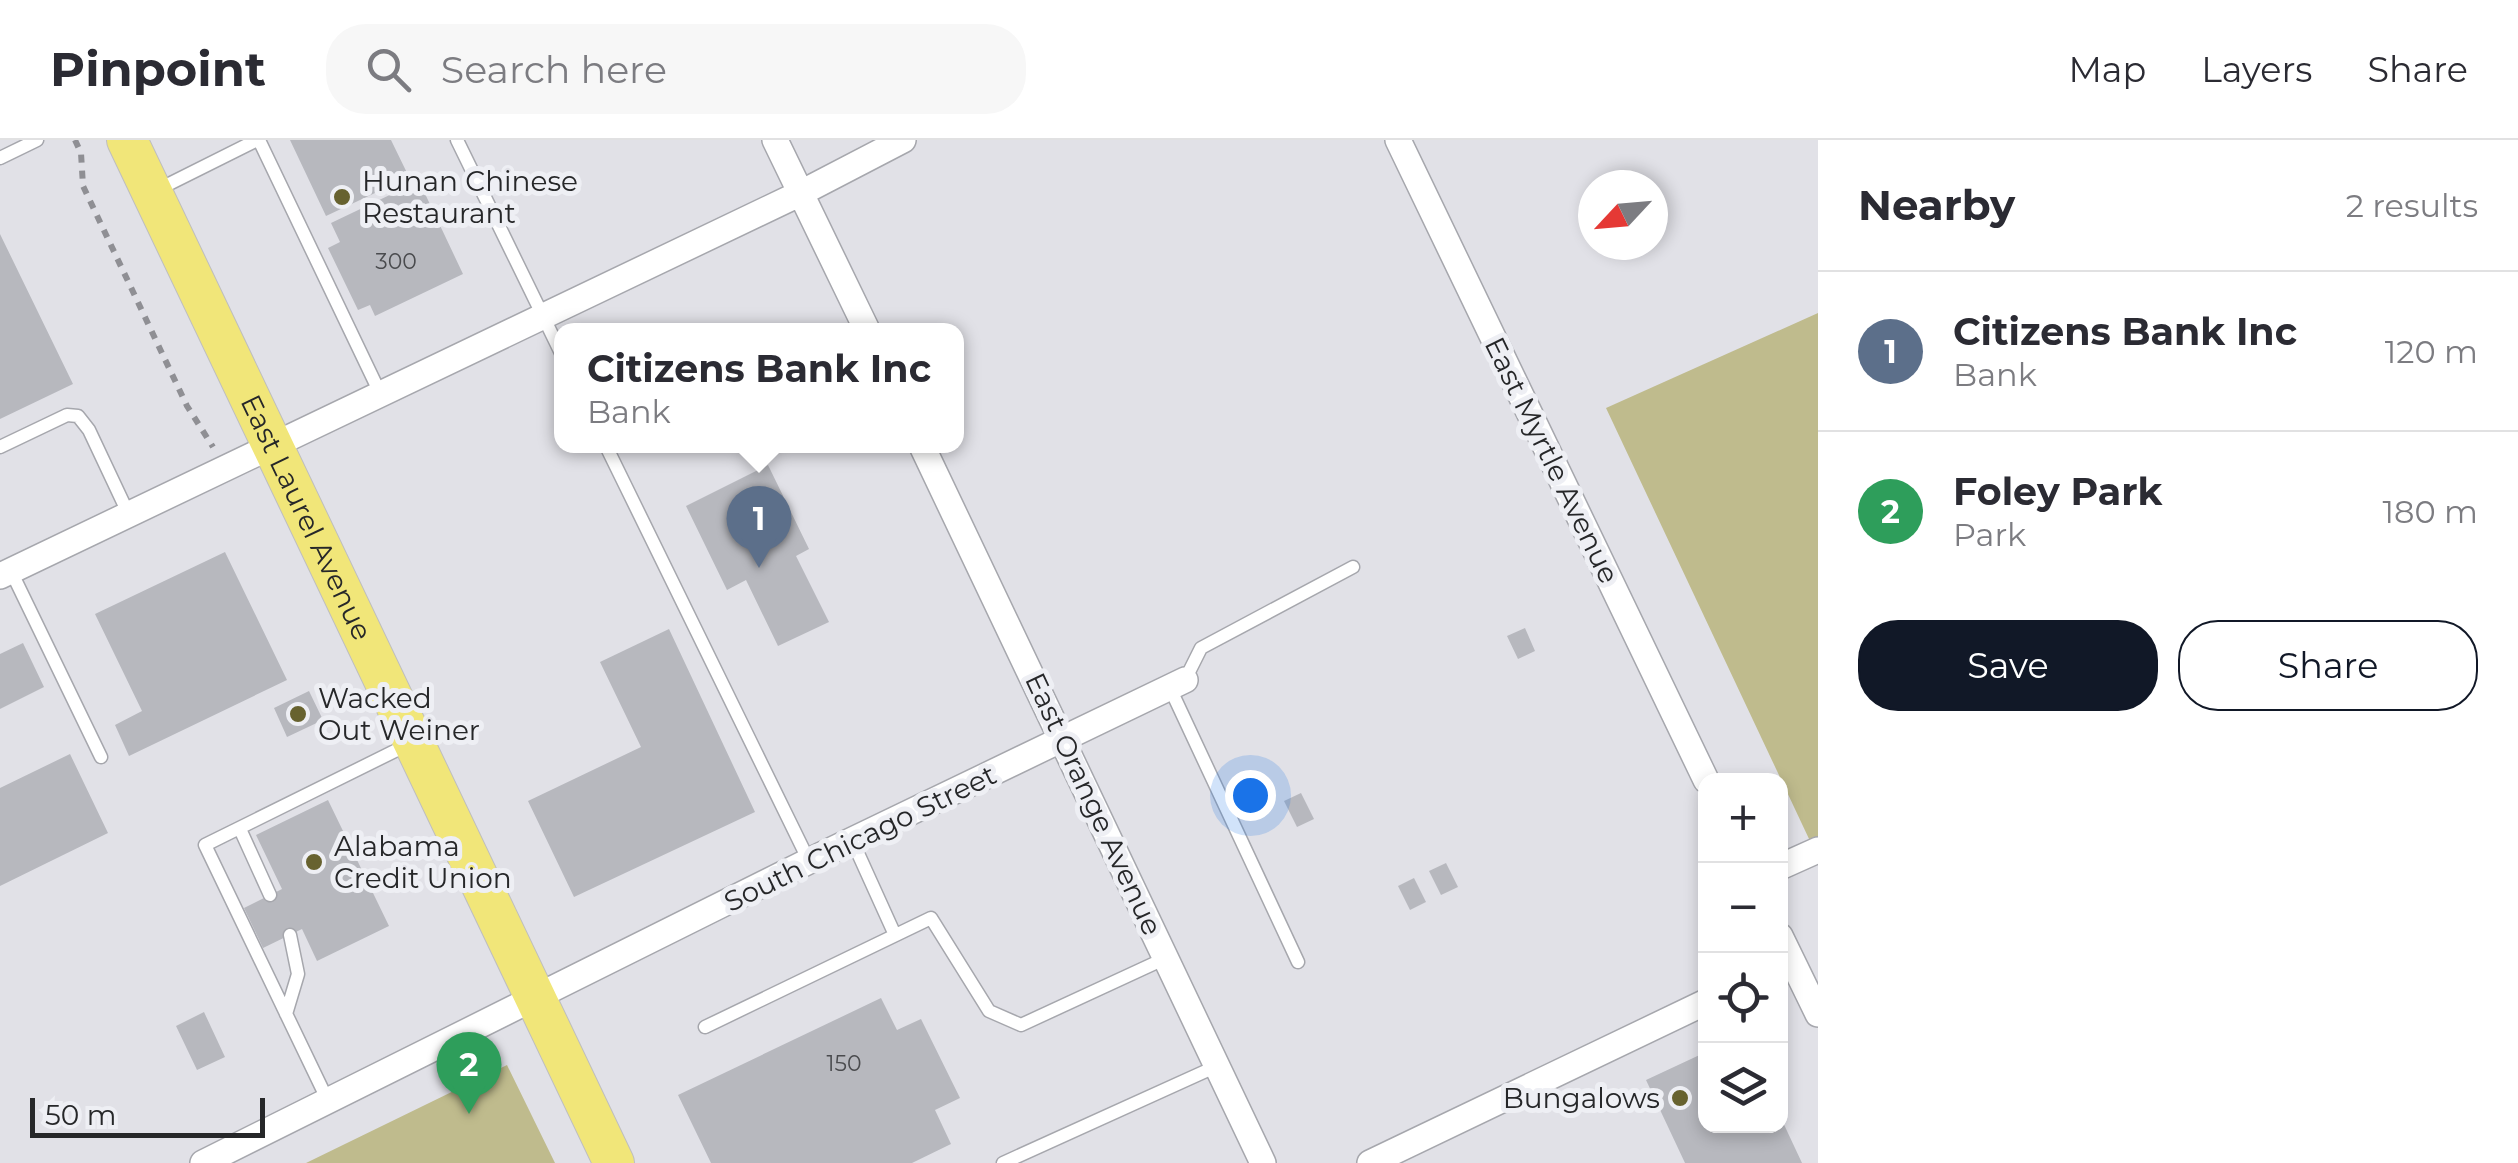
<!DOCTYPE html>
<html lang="en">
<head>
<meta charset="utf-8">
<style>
  body { margin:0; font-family:Montserrat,sans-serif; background:#f7f7f7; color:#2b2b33 }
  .controls { position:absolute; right:30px; bottom:30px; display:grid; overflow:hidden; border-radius:20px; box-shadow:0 5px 15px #0003 }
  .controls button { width:90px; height:90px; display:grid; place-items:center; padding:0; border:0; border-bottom:2px solid #e1e1e2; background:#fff; color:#2b2b33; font:50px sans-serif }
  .compass { position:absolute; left:1578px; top:30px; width:90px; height:90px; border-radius:50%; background:#fff; box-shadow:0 5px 15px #0003; rotate:244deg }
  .scale { position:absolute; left:30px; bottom:25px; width:235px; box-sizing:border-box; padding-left:10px; border:5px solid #262729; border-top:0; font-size:28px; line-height:35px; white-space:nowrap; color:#262729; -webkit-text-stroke:8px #eeeff4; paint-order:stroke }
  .you { position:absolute; left:1250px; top:655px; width:35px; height:35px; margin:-25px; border:8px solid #fff; border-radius:50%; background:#1a73e8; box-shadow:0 0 0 15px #1a73e833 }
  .badge { display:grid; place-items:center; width:65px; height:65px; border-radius:50%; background:#111827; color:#fff; font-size:32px; font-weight:700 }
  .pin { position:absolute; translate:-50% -82px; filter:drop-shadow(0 2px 5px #0008) }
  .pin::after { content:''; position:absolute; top:52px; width:35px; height:30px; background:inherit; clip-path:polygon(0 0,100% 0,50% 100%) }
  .popup { position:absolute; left:554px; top:183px; width:410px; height:130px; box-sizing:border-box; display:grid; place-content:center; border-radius:20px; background:#fff; filter:drop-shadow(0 2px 8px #0005); font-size:32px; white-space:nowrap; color:#7c7c81 }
  .popup b { font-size:38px; color:#2b2b33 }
  .popup::after { content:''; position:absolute; left:50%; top:100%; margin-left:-20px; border:20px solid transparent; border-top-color:#fff }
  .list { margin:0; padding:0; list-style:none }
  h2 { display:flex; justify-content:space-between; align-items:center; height:130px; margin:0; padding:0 40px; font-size:42px }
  h2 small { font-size:32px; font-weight:400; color:#7c7c81 }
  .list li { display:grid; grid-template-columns:65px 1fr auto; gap:30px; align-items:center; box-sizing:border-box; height:160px; padding:0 40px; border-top:2px solid #e1e1e2 }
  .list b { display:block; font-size:38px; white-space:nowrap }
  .list p { margin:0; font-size:32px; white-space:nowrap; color:#7c7c81 }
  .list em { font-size:32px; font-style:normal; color:#7c7c81 }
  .actions { display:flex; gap:20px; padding:30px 40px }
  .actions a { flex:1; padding:22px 0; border:2px solid #111827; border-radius:40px; text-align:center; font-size:35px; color:#111827 }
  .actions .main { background:#111827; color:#fff }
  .icon { flex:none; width:55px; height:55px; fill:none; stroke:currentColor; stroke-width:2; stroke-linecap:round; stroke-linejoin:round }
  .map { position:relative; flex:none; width:1818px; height:1023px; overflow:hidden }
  header { display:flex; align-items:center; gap:60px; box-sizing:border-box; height:140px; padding:0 50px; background:#fff; border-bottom:2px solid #e1e1e2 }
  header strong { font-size:48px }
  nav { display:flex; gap:55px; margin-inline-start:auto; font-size:35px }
  .search { width:700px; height:90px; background:#f7f7f7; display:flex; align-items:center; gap:25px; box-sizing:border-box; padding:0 35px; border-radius:40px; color:#7c7c81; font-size:38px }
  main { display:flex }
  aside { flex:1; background:#fff }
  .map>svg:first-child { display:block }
  .green { fill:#bfbb8d }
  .building { fill:#b7b8be }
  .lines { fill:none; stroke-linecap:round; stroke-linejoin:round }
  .lane-casing { stroke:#a6a7ad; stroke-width:15 }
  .street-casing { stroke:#a6a7ad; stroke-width:28 }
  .primary-casing { stroke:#bebebf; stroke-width:42 }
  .path { stroke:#8f8f94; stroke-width:6; stroke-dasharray:8 8; stroke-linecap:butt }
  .lane { stroke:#fff; stroke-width:12 }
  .street { stroke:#fff; stroke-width:25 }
  .primary { stroke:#f1e679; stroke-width:40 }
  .poi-dot { fill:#67622f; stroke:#eeeff4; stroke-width:4 }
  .labels { text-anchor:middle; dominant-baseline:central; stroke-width:10; stroke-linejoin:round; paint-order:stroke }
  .number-label { font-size:22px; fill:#4a4b4e }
  .poi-label { font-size:28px; fill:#262729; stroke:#eeeff4; text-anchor:start }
  .street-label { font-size:28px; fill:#262729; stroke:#eeeff4 }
</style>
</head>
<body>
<header>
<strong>Pinpoint</strong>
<div class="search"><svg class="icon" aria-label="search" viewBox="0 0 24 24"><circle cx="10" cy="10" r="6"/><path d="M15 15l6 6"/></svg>Search here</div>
<nav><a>Map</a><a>Layers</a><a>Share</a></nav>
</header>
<main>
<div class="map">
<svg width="1818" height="1023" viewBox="0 0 1818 1023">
  <rect width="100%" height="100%" fill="#e1e1e7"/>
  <path class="green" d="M1818,173V718L1606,268Z
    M507,925L555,1023H306Z"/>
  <path class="building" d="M290,0H391L409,37L326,76Z
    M419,41L463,134L375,176L370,165L358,170L328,108L340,102L331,83Z
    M0,94L73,244L0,279Z
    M768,325L809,409L796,416L829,482L778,506L746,440L727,450L686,366Z
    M225,412L287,540L129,616L115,585L142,571L95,474Z
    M1525,488L1535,511L1518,519L1507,496Z
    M669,489L755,672L574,757L528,661L641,607L600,522Z
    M23,503L44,547L0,569V514Z
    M309,551L323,580L287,597L274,568Z
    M70,614L108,693L0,746V648Z
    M1301,653L1314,679L1297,687L1284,661Z
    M328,660L389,786L317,821L302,789L263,808L244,768L282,749L256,695Z
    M1446,723L1458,747L1441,755L1429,731Z
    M1414,738L1426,762L1410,770L1398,746Z
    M881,858L897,890L921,879L960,958L935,970L951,1004L912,1023H711L678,955Z
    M204,872L225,917L197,930L176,886Z
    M1706,912V986H1780V976L1802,1023H1685L1646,940Z"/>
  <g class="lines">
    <g class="lane-casing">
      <path id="lane" d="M259,0L380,253
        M457,0L562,215
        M0,18L37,0
        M155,51L257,0
        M606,306L809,721
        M0,307L67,275L78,276L89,290L129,375
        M11,431L101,617
        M1185,540L1201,508L1353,427
        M1170,548L1298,822
        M240,689L270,755
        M852,700L895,795
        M286,874L298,834L290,795
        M705,887L931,778L989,871L1021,885L1166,818
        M328,961L205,705L411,603
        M1003,1023L1217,926"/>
    </g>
    <g class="street-casing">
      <path id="street" d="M775,0L867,190
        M1398,0L1706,640
        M922,306L1263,1023
        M0,436L801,53L903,0
        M1780,727L1818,710
        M1780,796L1818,874
        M203,1023L809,721L1185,540
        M1370,1023L1706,862"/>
    </g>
    <g class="primary-casing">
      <g id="primary">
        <path id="s1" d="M127,0L614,1023"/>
      </g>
    </g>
    <path class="path" d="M75,0L81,13L83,46L187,266L213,307"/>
    <use href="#lane" class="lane"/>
    <use href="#street" class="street"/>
    <use href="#primary" class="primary"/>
  </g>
  <g class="poi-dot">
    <circle cx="342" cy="57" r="10"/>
    <circle cx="298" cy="574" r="10"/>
    <circle cx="314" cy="722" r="10"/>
    <circle cx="1680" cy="958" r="10"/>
  </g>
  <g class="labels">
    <g class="number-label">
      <text x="396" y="121">300</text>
      <text x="844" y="923">150</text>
    </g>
    <g class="poi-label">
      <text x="362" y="41">Hunan Chinese<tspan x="362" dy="32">Restaurant</tspan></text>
      <text x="318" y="558">Wacked<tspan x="318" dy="32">Out Weiner</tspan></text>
      <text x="334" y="706">Alabama<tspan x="334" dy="32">Credit Union</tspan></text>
      <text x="1660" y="958" text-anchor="end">Bungalows</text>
    </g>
    <g class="street-label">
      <text transform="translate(1552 320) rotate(64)">East Myrtle Avenue</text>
      <text stroke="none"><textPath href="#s1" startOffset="418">East Laurel Avenue</textPath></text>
      <text transform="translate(1094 664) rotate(65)">East Orange Avenue</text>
      <text transform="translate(860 698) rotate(-26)">South Chicago Street</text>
    </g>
  </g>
</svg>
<div class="controls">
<button>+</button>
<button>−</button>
<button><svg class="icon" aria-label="locate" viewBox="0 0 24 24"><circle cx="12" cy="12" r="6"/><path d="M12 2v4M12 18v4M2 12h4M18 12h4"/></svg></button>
<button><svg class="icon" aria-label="layers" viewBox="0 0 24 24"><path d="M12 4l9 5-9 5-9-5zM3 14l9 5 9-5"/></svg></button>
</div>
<svg class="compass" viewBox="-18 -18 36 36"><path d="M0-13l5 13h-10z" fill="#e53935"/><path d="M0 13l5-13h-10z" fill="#7c7c81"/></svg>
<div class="scale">50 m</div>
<div class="you"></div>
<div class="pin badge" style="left:759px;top:428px;background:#5c6f8a">1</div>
<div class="popup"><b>Citizens Bank Inc</b>Bank</div>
<div class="pin badge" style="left:469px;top:974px;background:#2e9e5b">2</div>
</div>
<aside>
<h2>Nearby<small>2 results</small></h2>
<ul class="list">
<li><span class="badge" style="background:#5c6f8a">1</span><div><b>Citizens Bank Inc</b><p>Bank</p></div><em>120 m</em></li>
<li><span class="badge" style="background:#2e9e5b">2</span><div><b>Foley Park</b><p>Park</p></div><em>180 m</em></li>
</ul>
<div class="actions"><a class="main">Save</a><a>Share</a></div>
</aside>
</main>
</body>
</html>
